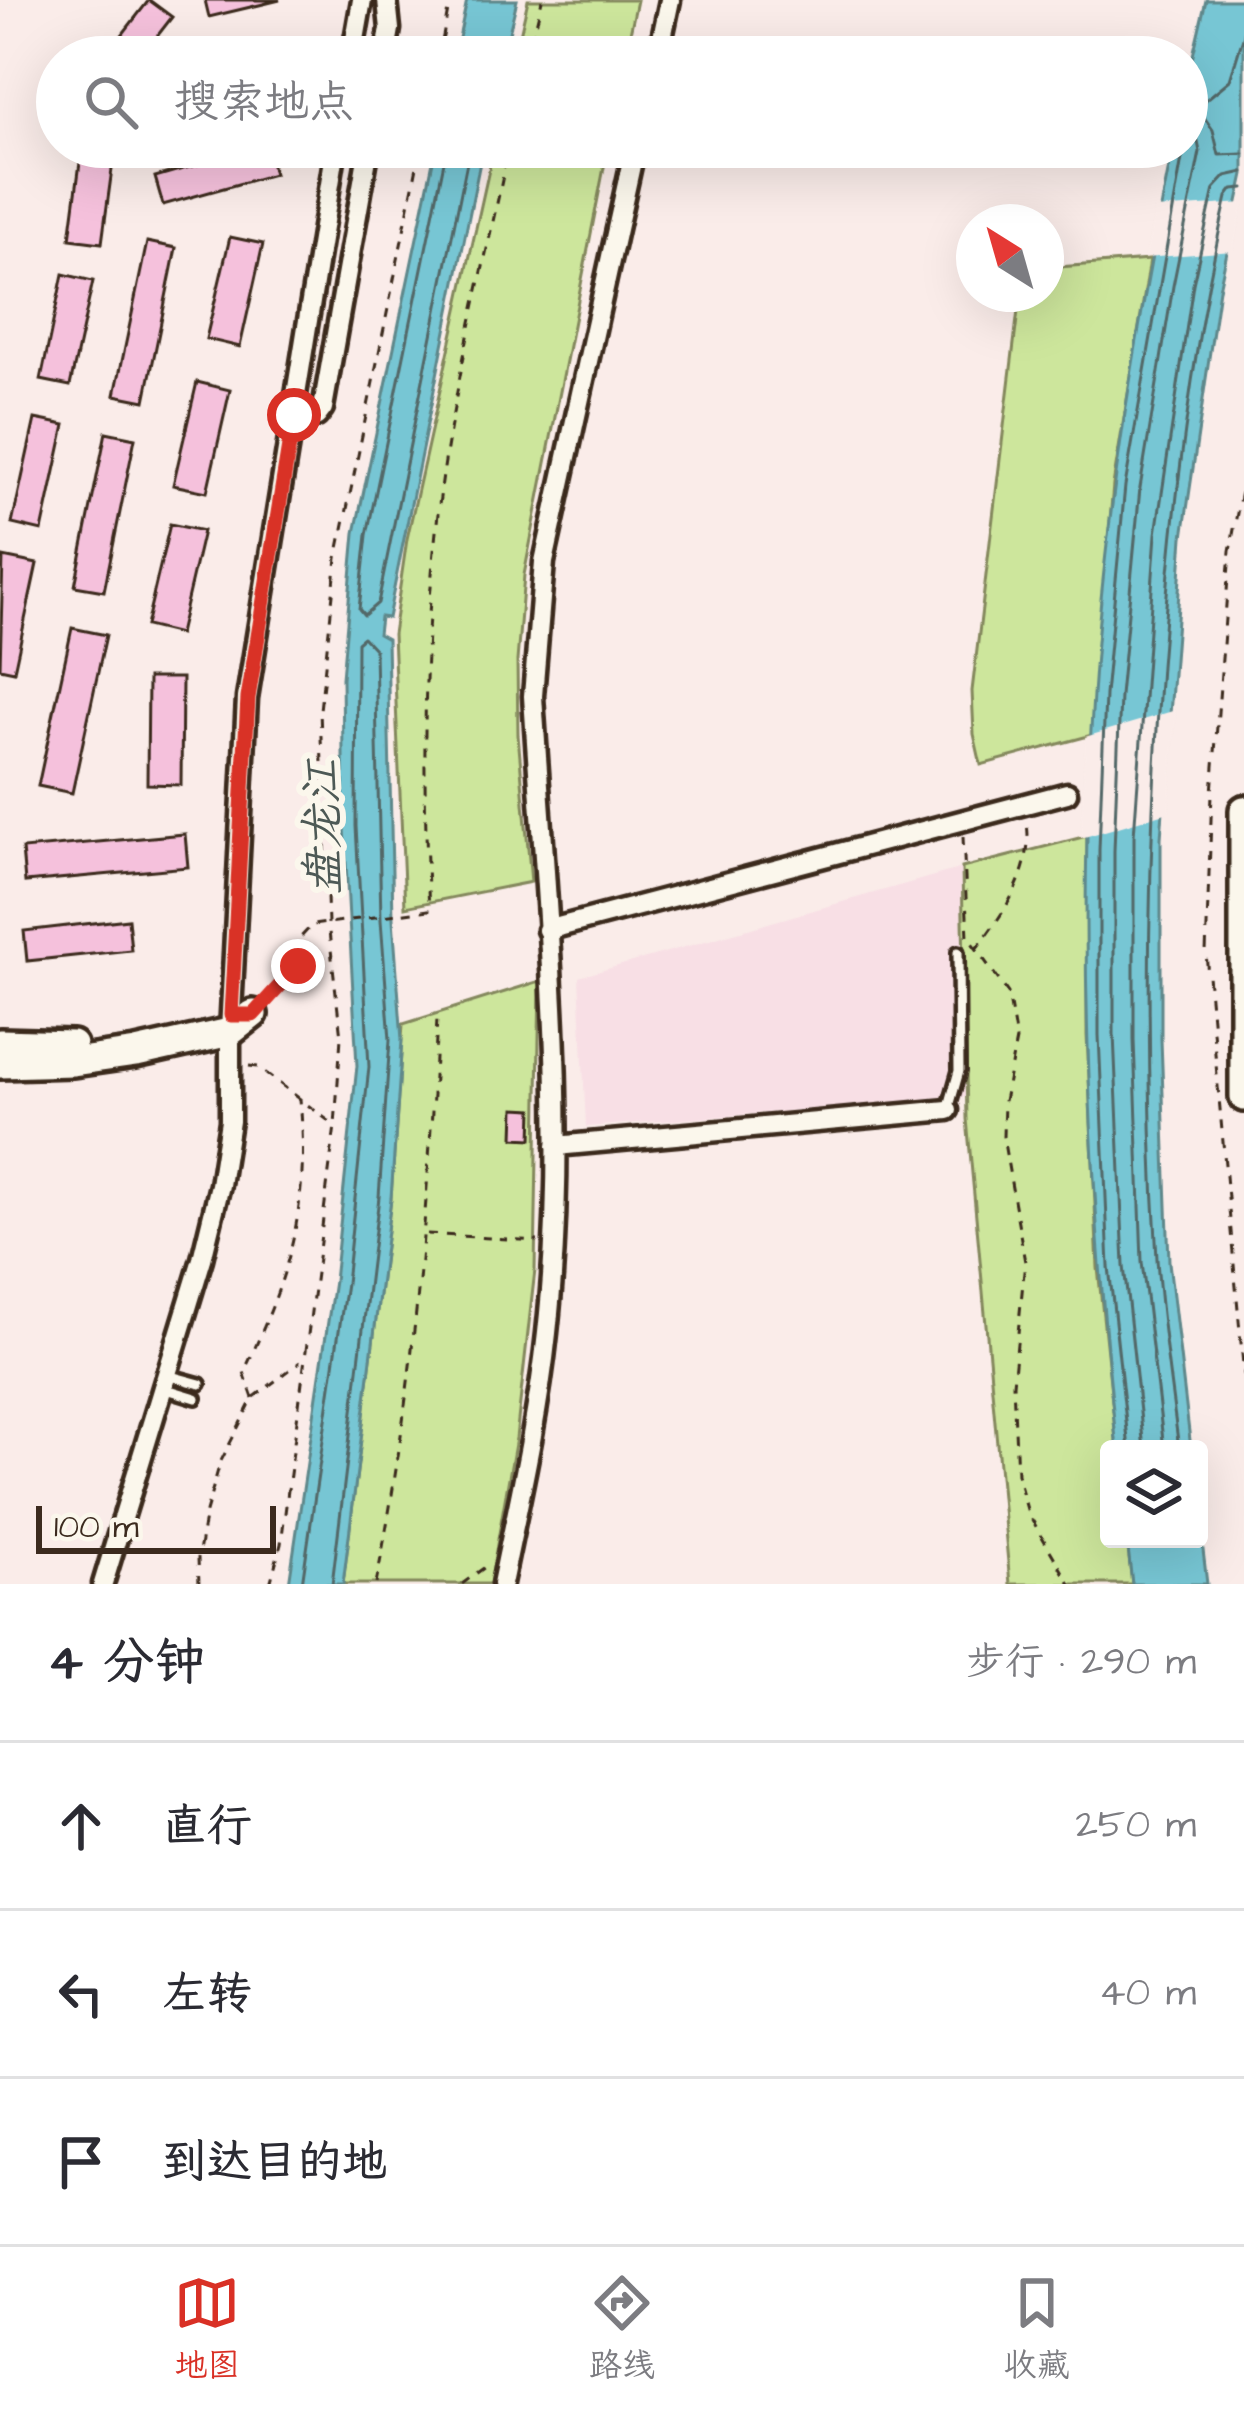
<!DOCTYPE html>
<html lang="zh">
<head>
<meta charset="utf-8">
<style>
  body { margin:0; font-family:"Architects Daughter","LXGW WenKai TC",sans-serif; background:#f7f7f7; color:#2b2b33 }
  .controls { position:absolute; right:36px; bottom:36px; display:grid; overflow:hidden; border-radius:12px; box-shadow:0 12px 48px #0002 }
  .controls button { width:108px; height:108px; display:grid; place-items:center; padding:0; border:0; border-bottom:3px solid #e1e1e2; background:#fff; color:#2b2b33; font:60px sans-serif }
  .compass { position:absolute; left:956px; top:204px; width:108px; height:108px; border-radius:50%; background:#fff; box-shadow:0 12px 48px #0002; rotate:323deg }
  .scale { position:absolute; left:36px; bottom:30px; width:240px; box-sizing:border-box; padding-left:12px; border:6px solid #3b2a1e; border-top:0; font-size:33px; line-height:42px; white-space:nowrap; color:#3b2a1e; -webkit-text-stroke:9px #fbf7ec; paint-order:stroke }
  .stop { position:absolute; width:36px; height:36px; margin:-27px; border:9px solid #d93025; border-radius:50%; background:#fff }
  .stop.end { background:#d93025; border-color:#fff; box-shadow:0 3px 12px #0008 }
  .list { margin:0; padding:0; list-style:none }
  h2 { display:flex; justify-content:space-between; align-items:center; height:156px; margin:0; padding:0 48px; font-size:51px }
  h2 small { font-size:39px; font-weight:400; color:#7c7c81 }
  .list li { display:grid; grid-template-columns:78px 1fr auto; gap:36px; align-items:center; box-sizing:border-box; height:168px; padding:0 48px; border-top:3px solid #e1e1e2 }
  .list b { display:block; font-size:45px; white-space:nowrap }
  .list em { font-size:39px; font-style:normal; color:#7c7c81 }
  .icon { flex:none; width:66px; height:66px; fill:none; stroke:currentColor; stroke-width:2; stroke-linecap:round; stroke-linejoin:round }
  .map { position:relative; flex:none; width:1244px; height:1584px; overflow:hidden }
  .search { position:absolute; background:#fff; box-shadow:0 12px 48px #0002; left:36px; right:36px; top:36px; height:132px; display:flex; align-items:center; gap:30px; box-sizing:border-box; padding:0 42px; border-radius:66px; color:#7c7c81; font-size:45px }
  .sheet { height:660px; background:#fff }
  nav { display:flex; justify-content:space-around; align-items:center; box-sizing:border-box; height:168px; border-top:3px solid #e1e1e2; background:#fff; font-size:33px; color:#7c7c81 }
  nav a { display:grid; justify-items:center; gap:6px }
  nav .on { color:#d93025 }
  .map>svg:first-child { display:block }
  .built { fill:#f8dfe5 }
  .green { fill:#cde69c; stroke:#84885d; stroke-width:3 }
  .water { fill:#77c6d4; stroke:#5f888b; stroke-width:3 }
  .pier { fill:#faece9 }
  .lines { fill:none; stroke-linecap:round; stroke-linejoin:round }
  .shore { stroke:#536867; stroke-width:3 }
  .building { fill:#f5c1dc; stroke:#3b2a1e; stroke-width:3 }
  .lane-casing { stroke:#3b2a1e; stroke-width:18 }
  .street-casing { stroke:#3b2a1e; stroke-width:27 }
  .secondary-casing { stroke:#3b2a1e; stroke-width:36 }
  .path { stroke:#3b2a1e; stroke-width:3; stroke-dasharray:9 9; stroke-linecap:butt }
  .lane { stroke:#fbf7ec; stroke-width:9 }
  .street { stroke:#fbf7ec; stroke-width:18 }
  .secondary { stroke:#fbf7ec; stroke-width:27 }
  .route { stroke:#d93025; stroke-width:15 }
  .labels { text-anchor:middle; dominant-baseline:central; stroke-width:12; stroke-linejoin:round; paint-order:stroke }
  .water-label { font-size:45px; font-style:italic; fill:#4d5955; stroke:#fbf7ec }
</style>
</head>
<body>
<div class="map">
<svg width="1244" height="1584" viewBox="0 0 1244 1584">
  <rect width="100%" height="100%" fill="#faece9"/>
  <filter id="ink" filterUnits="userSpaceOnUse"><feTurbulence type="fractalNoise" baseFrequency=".00833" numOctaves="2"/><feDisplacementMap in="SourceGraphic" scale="24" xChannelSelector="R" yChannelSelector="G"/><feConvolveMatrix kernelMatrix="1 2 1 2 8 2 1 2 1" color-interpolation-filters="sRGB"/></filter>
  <g filter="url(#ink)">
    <path class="built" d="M962,868L967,1097L586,1127L579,977Z"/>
    <path class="green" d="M528,0H637L625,57H515Z
      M494,147H608L524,575L517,661L518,735L531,882L405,907L393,634L407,539Z
      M1150,260L1113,485L1092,735L981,765L974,734L972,691L1020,294H1046V268Z
      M1087,836V1035L1098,1268L1117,1449H1109V1539H1127L1132,1584H1010L967,1119L962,868Z
      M540,981L535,1270L516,1438L490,1584H343L391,1198L403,1024Z"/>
    <path class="water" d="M467,0H517L503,57H455Z
      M1206,0H1244V174L1219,289L1183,537L1161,838V1039L1169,1262L1191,1449H1117C1090,1199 1077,947 1093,695C1105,511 1137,328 1173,147H1187V81Z
      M436,147H483L388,618L380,617L378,634L387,639L393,919L402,1040L391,1198L343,1584H289L334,1281L357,1066L344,827L342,678L355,533Z
      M1199,1516L1207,1584H1132L1127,1539H1199Z"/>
    <path class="pier" d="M1244,203L1233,251L1145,258L1155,209Z
      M1176,710L1169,812L1081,838L1085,737Z"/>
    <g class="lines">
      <path class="shore" d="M1244,34L1230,80L1197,107L1213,130L1219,155L1244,154
        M447,147L367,535L359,609L364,615L378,603L470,147
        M1129,1449L1109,1267L1099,1035V850L1105,695L1125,486L1184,147
        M1144,1449L1124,1266L1114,1034V851L1120,696L1140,488L1173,286L1200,152L1197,137L1187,125
        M1164,1449L1142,1262L1134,1040V836L1156,534L1193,284L1214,189L1226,176L1244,172
        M1179,1449C1171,1386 1161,1322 1157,1259C1145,1061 1147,864 1161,666C1173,509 1191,351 1227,197L1233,189L1244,188
        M302,1584L346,1283L369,1067L356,826L357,642L363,637L375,650L381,920L390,1040L379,1197L332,1584"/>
    </g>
    <path class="building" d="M149,0L172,17L141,57H105Z
      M205,0H280L209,17Z
      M82,147H115L102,243L70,239Z
      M259,147H267L274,174L163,205L155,177Z
      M230,237L263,244L240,347L206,339Z
      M147,242L176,248L145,401L115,395Z
      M63,274L93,281L70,386L41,380Z
      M197,382L230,390L207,492L173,485Z
      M35,419L65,425L42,531L12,524Z
      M106,432L135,438L104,591L75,586Z
      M170,524L203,531L179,634L146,626Z
      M3,557L37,564L14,671L0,668Z
      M72,628L106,635L72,793L38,786Z
      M148,678H182L181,785L147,784Z
      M185,834L188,867L25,882L22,849Z
      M128,919L131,950L27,961L24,931Z
      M515,1108L533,1109L532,1139L514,1138Z"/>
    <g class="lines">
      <g class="lane-casing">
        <path id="lane" d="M948,1110L959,1071L958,952
          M167,1375L200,1384
          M163,1388L196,1398"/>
      </g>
      <g class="street-casing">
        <path id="street" d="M352,57L362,0
          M385,57L390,29L387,0
          M658,57L670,0
          M294,415L317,416L323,408L369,147
          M547,930L1067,793
          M556,1146L948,1110
          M103,1584L202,1259L220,1185L230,1121V1032L247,698L336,147
          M502,1584C519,1501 538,1418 547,1333C570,1122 546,907 533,696L544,562L635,147"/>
      </g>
      <g class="secondary-casing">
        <path id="secondary" d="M1244,810V1097
          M0,1043L72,1045
          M0,1064L73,1062L136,1053L230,1032L253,1014"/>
      </g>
      <path class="path" d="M439,57L450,0
        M528,57L542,0
        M1244,475L1230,551L1212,793L1206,953L1244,1376
        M963,837L968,937L1008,993L1016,1040L1004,1101L1003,1137L1025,1262L1013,1384L1017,1474L1028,1513L1070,1584
        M976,949C1004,913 1034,871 1027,824
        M269,996L298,966L300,938L312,925L429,910C421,749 423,583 451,425C467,332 490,239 509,147
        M249,1066L258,1067L334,1125
        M427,1234L538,1241
        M253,1398L244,1372C290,1272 310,1210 300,1099
        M199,1584L198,1558L206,1512L220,1463L253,1398L300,1362
        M270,1584L281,1544L335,1126L341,1037L328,923L320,710L337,558L421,147
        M376,1584C413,1396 428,1208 437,1018
        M462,1584L489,1564"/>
      <use href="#lane" class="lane"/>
      <use href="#street" class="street"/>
      <use href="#secondary" class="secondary"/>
    </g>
  </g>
  <g class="lines" filter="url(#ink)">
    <path class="route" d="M294,415L248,698L231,1015H253L298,966"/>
  </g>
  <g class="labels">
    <g class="water-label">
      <text transform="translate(324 827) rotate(-91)">盘龙江</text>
    </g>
  </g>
</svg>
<div class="controls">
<button><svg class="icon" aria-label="layers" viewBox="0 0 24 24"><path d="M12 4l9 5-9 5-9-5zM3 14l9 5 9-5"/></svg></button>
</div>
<svg class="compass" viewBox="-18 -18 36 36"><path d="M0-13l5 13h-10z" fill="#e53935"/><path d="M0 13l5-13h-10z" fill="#7c7c81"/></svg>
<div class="scale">100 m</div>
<div class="stop" style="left:294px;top:415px"></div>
<div class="stop end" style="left:298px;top:966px"></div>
<div class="search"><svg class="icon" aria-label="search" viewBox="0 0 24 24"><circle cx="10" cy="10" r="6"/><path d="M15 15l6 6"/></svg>搜索地点</div>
</div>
<section class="sheet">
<h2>4 分钟<small>步行 · 290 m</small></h2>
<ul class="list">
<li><svg class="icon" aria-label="ahead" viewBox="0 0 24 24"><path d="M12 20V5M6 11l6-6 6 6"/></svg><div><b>直行</b></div><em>250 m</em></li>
<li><svg class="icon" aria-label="left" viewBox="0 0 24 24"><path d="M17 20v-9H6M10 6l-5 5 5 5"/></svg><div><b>左转</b></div><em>40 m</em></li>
<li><svg class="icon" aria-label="arrive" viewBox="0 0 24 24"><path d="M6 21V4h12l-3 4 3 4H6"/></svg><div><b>到达目的地</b></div></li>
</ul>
</section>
<nav>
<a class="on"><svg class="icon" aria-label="map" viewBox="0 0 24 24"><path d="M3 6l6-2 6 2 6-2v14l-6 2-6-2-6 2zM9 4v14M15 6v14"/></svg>地图</a>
<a><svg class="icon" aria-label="directions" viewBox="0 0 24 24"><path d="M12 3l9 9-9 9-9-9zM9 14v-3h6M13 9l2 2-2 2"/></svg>路线</a>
<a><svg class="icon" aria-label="saved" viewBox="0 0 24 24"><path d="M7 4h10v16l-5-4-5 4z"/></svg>收藏</a>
</nav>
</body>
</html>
